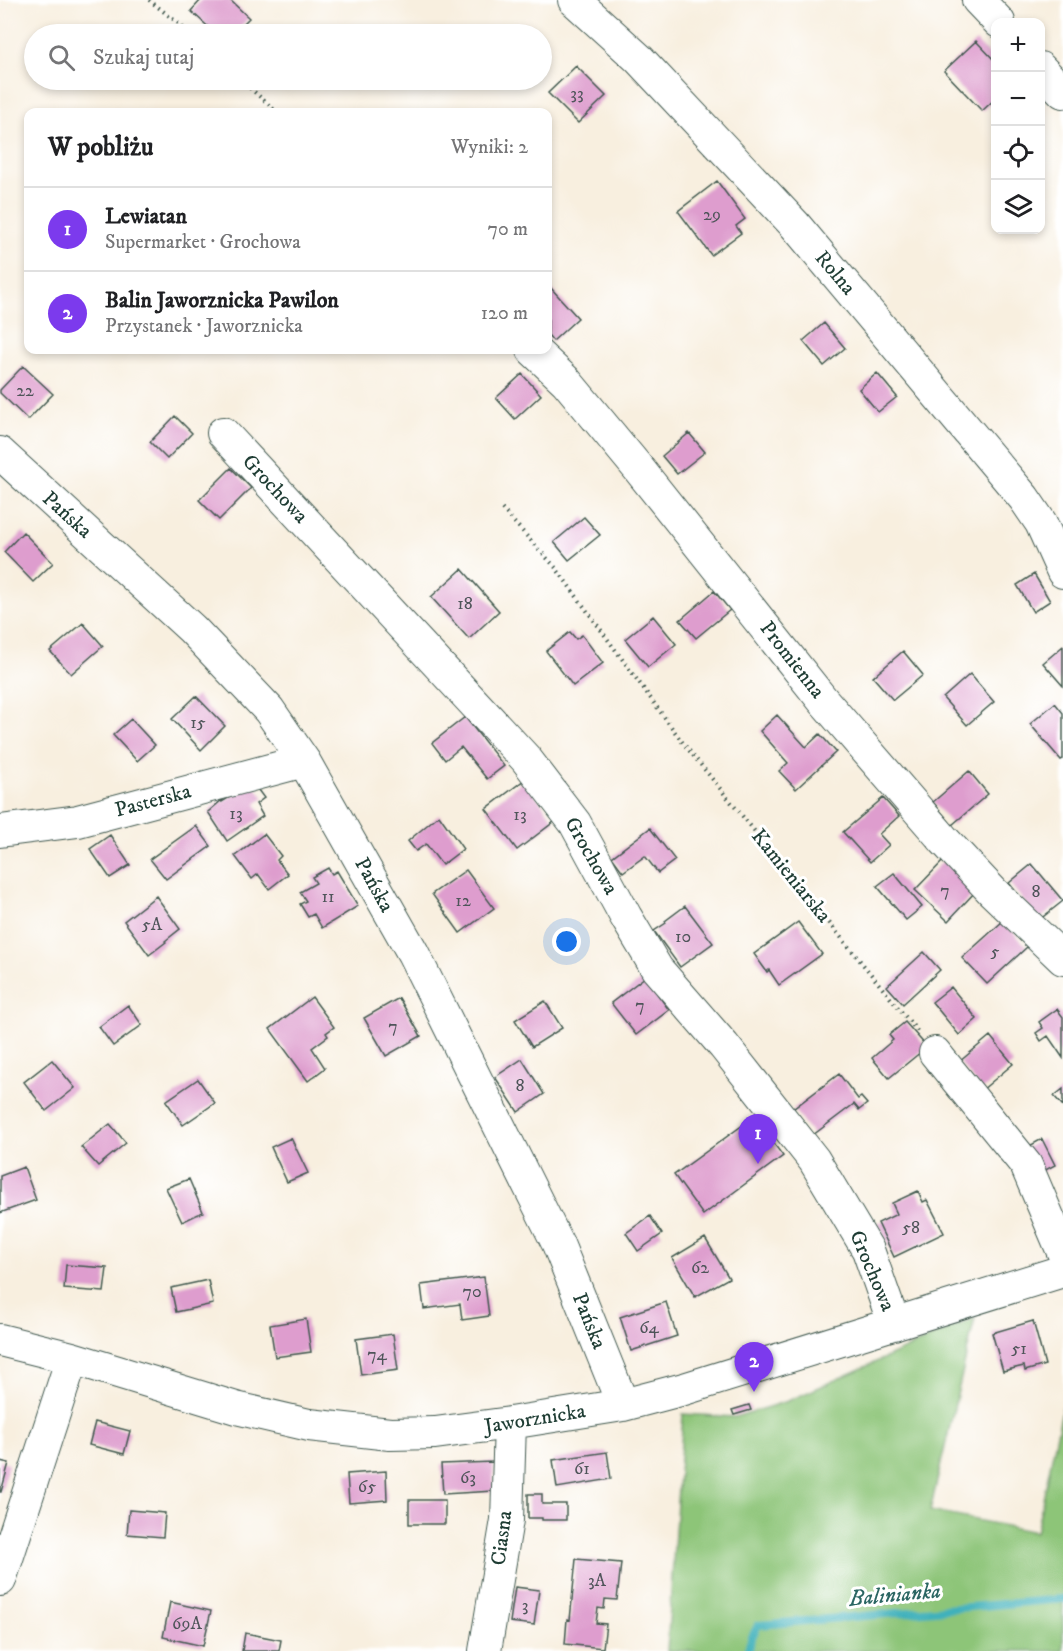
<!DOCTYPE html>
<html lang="pl">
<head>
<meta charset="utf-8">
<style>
  body { margin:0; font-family:"IM FELL DW Pica",serif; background:#f2f2f2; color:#202124 }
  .controls { position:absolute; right:18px; top:18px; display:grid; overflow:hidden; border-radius:12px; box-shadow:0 3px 9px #0003 }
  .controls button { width:54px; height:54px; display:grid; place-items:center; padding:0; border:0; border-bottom:2px solid #e0e0e0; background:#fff; color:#202124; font:30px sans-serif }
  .you { position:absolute; left:567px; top:942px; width:21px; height:21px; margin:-15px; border:4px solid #fff; border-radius:50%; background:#1a73e8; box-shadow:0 0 0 9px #1a73e833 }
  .badge { display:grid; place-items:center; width:39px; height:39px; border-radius:50%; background:#7c3aed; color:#fff; font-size:20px; font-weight:700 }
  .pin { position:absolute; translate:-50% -50px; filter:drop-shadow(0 2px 3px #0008) }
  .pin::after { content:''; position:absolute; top:32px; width:21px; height:18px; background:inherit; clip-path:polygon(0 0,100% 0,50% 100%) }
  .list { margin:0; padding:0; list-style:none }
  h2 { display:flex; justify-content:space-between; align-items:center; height:78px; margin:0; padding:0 24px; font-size:26px }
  h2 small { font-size:20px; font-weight:400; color:#757577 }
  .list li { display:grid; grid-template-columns:39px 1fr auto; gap:18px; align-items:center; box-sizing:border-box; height:84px; padding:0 24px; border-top:2px solid #e0e0e0 }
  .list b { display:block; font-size:22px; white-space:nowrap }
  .list p { margin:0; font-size:20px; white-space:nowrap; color:#757577 }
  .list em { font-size:20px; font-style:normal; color:#757577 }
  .icon { flex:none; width:33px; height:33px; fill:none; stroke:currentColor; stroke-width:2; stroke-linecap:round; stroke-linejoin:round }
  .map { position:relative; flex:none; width:1063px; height:1651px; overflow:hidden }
  .search { position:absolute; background:#fff; box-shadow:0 3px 9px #0003; left:24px; top:24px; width:528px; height:66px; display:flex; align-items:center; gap:15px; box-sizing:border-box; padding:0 21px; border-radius:33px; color:#757577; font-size:22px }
  .panel { position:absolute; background:#fff; box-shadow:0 3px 9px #0003; left:24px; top:108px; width:528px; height:246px; border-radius:12px }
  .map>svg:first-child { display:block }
  .green { fill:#8dc578; stroke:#568156; stroke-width:1.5 }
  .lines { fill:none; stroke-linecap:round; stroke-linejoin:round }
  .stream { stroke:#41b1bb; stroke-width:8 }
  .building { fill:#de9dce }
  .minor-casing { stroke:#40584e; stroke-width:34 }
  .path { stroke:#40584e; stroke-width:4; stroke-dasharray:1.5 4.5; stroke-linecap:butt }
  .minor { stroke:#fff; stroke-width:32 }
  .labels { text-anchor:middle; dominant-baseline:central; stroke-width:6; stroke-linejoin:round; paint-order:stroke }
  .number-label { font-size:18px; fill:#4f555a }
  .street-label { font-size:21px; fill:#1f3d34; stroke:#fff }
  .water-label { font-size:22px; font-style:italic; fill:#2b6663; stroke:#fff }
</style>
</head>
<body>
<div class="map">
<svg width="1063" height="1651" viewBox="0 0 1063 1651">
  <rect width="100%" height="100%" fill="#fff"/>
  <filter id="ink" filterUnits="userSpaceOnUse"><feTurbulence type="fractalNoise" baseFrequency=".0167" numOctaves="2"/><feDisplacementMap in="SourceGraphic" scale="12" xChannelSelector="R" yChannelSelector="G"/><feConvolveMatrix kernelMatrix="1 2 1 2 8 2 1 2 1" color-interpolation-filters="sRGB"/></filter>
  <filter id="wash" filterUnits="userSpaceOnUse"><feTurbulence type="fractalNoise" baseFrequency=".008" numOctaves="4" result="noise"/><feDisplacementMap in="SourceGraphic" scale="24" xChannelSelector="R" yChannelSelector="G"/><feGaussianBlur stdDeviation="1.35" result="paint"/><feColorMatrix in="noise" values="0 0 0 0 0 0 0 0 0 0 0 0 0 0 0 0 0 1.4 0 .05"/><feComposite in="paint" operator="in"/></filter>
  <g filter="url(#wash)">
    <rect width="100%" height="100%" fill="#f8efdf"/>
    <path class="green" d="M975,1318L930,1511L1036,1532L1063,1406V1651H667L683,1414L735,1417L788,1401Z"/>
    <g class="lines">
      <path class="stream" d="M747,1651L752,1637L758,1625L1063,1599"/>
    </g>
    <g id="blocks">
      <path class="building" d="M201,0H230L249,18L233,34H216L191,11Z
        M976,41L996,62V98L982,111L944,71Z
        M576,66L606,96L578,123L548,93Z
        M717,181L745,219L736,226L741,233L711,255L678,211Z
        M550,287L578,318L553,341L548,335V289Z
        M824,323L845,348L824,366L803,341Z
        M23,366L53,394L28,420L0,393V390Z
        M877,373L897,397L878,412L859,389Z
        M522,374L541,395L515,419L496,398Z
        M175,416L192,433L167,459L150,442Z
        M689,433L705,452L677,474L662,456Z
        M231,468L251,488L219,520L199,500Z
        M584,517L600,535L569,560L554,542Z
        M23,532L53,563L33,582L4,552Z
        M462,569L499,611L469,639L431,597Z
        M1034,574L1050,601L1033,612L1017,585Z
        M714,591L730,610L696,638L680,620Z
        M653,616L676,644L648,667L625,639Z
        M83,623L103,646L71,674L50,651Z
        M570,632L576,639L582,635L603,663L573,686L546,651Z
        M1063,646V686L1043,663Z
        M903,651L923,675L893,700L873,677Z
        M970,674L994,702L967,725L943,698Z
        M196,696L225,726L201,750L172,719Z
        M1055,703L1063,713V759L1061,760L1030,724Z
        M777,715L806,747L820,734L836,752L796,789L779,771L788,763L760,731Z
        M465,717L504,766L487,779L461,747L445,760L432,743Z
        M131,719L155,745L137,761L113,735Z
        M969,771L988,794L952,825L933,802Z
        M524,780L555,821L517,850L486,809Z
        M255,786L264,798L256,804L263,816L227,841L208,812L222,800V802L238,792Z
        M883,798L899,816L879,834L889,845L870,862L843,832Z
        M439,815L463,849L442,865L426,844L416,851L408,841Z
        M196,826L211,846L166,879L150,859Z
        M650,828L675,860L658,873L645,856L623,872L612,857Z
        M264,834L281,856L277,860L288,874L269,889L258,874L252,879L235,856Z
        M110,835L130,865L110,878L90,849Z
        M943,861L975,892L948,921L915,890Z
        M1032,864L1063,901L1039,920L1009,883Z
        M328,868L332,874L337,871L358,906L322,928L314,914L308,917L300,904L306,901L300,892L316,883L312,877Z
        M466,870L494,908L460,933L432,894Z
        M894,873L922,907L906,920L877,886Z
        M156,896L180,929L165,941L166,942L149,955L124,921Z
        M685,906L713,943L680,967L654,931L666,923L665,921Z
        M1003,921L1027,947L987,984L962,958Z
        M798,922L822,954L779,985L769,970L767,972L754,954Z
        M924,952L940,970L903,1004L887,986Z
        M645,977L669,1010L636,1035L611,1003Z
        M951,987L977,1019L959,1035L932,1002Z
        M312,997L334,1027L326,1033L328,1036L312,1048L325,1068L308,1081L270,1029Z
        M399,998L421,1036L386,1056L364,1018Z
        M545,1001L562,1028L532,1047L515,1020Z
        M128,1005L142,1025L113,1046L99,1027Z
        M1057,1009L1063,1017V1058L1048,1036L1041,1041L1036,1033L1043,1028L1039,1022Z
        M905,1022L927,1047L889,1078L872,1058L893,1040L889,1035Z
        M990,1036L1013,1064L982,1090L959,1062Z
        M522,1059L544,1094L518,1112L495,1077Z
        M52,1060L75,1088L46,1111L24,1082Z
        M839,1074L858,1099L861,1097L867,1104L859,1110L854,1104L813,1135L793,1109Z
        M198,1079L215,1103L183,1125L166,1101Z
        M1063,1089V1106L1054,1096Z
        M754,1117L783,1156L703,1215L674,1175Z
        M110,1124L126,1143L98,1166L81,1147Z
        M291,1138L308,1173L287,1182L271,1147Z
        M1042,1139L1055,1165L1038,1174L1024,1149Z
        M24,1167L36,1200L0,1213V1176Z
        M189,1179L203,1212L182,1222L166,1188Z
        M918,1191L923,1202L927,1200L944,1233L894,1257L878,1223L897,1214L892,1203Z
        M650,1216L662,1234L638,1251L626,1233Z
        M705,1238L729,1278L695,1297L672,1258Z
        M66,1265L107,1268L104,1292L64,1289Z
        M484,1277L489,1316L462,1320L460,1304L424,1309L421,1285Z
        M208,1280L213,1304L176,1312L171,1288Z
        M666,1302L677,1336L631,1351L620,1317Z
        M306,1319L311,1352L275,1357L270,1325Z
        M1033,1321L1045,1365L1025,1371L1024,1366L1003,1371L992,1333Z
        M393,1334L398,1370L361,1375L356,1339Z
        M749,1405L751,1410L734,1415L732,1410Z
        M95,1422L130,1431L124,1454L89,1445Z
        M607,1452L611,1479L557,1488L553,1460Z
        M0,1461L9,1463L1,1492H0Z
        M493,1462L494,1491L443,1494L441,1464Z
        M386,1471L387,1500L349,1503L347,1474Z
        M528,1494H542V1504H566V1520H542V1518H528Z
        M409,1500H445V1524H409Z
        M129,1510L165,1513L163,1537L127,1534Z
        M576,1559L621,1563L617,1600L605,1599L604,1609L598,1608L596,1623L606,1624L603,1648L565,1644L567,1619L570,1620Z
        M515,1587L539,1590L534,1625L510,1622Z
        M170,1602L211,1611L203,1646L163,1637Z
        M245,1633L281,1640L279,1651H242Z"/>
    </g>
  </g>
  <g filter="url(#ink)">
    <use href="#blocks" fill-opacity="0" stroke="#40584e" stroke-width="1.5"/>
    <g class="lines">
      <g class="minor-casing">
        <path id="minor" d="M574,0L639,59L795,225L1024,498L1041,523L1063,572
          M978,0L999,22
          M1040,68L1063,92
          M533,350L566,381L638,468L822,699L944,840L993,892L1063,959
          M223,433L526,759L575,823L626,917L657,969L724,1046L814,1160L868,1250L894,1324
          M0,453L192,629L269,710L304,761L413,953L558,1244L623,1405
          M0,831L78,821L304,761
          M935,1053L1026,1165L1063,1252
          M0,1340L72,1358L236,1408L309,1425L390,1434L435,1433L510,1423L623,1405L684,1389L1063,1271
          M0,1580L72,1358
          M485,1651L507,1520L510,1423"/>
      </g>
      <path class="path" d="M149,0L192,34
        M241,80L277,112
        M502,509L556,568L683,743L918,1032"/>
      <use href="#minor" class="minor"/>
    </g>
  </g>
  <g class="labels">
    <g class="number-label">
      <text x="577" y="94">33</text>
      <text x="712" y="215">29</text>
      <text x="25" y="391">22</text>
      <text x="465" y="604">18</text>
      <text x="198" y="723">15</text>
      <text x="236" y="814">13</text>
      <text x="520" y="815">13</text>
      <text x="945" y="891">7</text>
      <text x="1036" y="892">8</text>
      <text x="328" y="897">11</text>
      <text x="463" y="901">12</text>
      <text x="152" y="925">5A</text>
      <text x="683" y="937">10</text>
      <text x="995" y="952">5</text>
      <text x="640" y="1006">7</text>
      <text x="393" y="1027">7</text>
      <text x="520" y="1086">8</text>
      <text x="911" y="1228">58</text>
      <text x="700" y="1268">62</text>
      <text x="472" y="1292">70</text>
      <text x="649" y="1328">64</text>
      <text x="1019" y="1349">51</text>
      <text x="377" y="1355">74</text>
      <text x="582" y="1469">61</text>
      <text x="468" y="1478">63</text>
      <text x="367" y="1487">65</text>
      <text x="597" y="1581">3A</text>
      <text x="525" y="1606">3</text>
      <text x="187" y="1624">69A</text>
    </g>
    <g class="street-label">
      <text transform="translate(835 273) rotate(50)">Rolna</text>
      <text transform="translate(275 489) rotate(47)">Grochowa</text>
      <text transform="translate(67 515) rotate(42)">Pańska</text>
      <text transform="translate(792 660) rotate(52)">Promienna</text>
      <text transform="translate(153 801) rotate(-15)">Pasterska</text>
      <text transform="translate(591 856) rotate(60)">Grochowa</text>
      <text transform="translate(791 876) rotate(51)">Kamieniarska</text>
      <text transform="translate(374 885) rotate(61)">Pańska</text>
      <text transform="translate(872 1271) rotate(67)">Grochowa</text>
      <text transform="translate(589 1321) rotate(68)">Pańska</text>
      <text transform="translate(535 1419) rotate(-9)">Jaworznicka</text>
      <text transform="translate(502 1538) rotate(-83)">Ciasna</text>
    </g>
    <g class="water-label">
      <text transform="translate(895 1595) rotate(-5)">Balinianka</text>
    </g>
  </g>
</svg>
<div class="controls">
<button>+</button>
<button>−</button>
<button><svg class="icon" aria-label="locate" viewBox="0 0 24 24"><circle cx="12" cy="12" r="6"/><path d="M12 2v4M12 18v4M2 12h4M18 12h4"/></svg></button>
<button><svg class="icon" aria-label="layers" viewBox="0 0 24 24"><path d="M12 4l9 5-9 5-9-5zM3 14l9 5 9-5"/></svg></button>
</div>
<div class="you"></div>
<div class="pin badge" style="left:758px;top:1164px">1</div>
<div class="pin badge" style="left:754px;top:1392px">2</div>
<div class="search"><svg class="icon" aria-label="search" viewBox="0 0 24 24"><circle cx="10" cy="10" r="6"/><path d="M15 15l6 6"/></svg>Szukaj tutaj</div>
<section class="panel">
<h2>W pobliżu<small>Wyniki: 2</small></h2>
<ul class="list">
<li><span class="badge">1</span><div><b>Lewiatan</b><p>Supermarket · Grochowa</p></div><em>70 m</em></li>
<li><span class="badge">2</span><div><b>Balin Jaworznicka Pawilon</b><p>Przystanek · Jaworznicka</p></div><em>120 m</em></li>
</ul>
</section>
</div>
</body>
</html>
